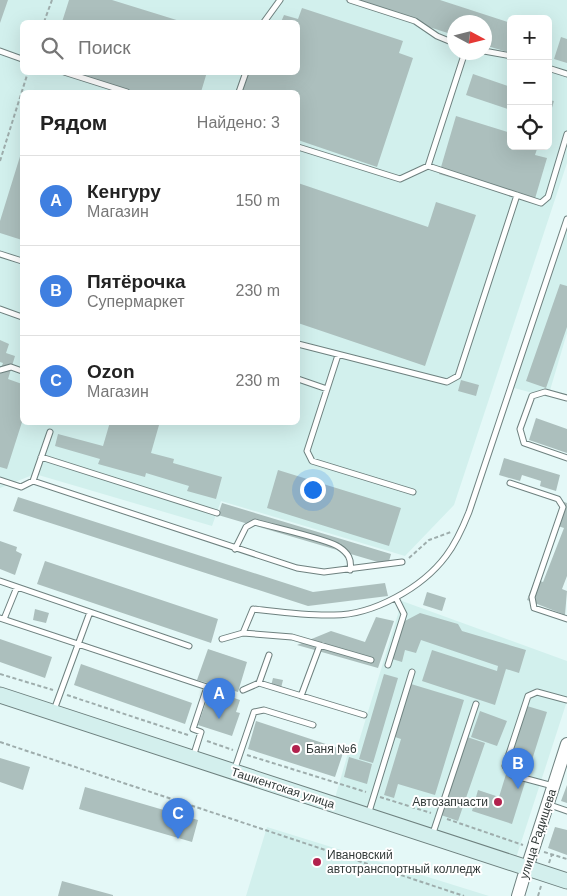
<!DOCTYPE html>
<html lang="ru">
<head>
<meta charset="utf-8">
<style>
  body { margin:0; font-family:Helvetica,sans-serif; background:#f6f6f6; color:#222 }
  .controls { position:absolute; right:15px; top:15px; display:grid; overflow:hidden; border-radius:8px; box-shadow:0 5px 20px #0002 }
  .controls button { width:45px; height:45px; display:grid; place-items:center; padding:0; border:0; border-bottom:1px solid #e0e0e0; background:#fff; color:#222; font:25px sans-serif }
  .compass { position:absolute; left:447px; top:15px; width:45px; height:45px; border-radius:50%; background:#fff; box-shadow:0 5px 20px #0002; rotate:97deg }
  .you { position:absolute; left:312px; top:489px; width:18px; height:18px; margin:-12px; border:4px solid #fff; border-radius:50%; background:#1a73e8; box-shadow:0 0 0 8px #1a73e833 }
  .badge { display:grid; place-items:center; width:32px; height:32px; border-radius:50%; background:#111827; color:#fff; font-size:16px; font-weight:700 }
  .pin { position:absolute; translate:-50% -41px; filter:drop-shadow(0 1px 2px #0008) }
  .pin::after { content:''; position:absolute; top:26px; width:18px; height:15px; background:inherit; clip-path:polygon(0 0,100% 0,50% 100%) }
  .list { margin:0; padding:0; list-style:none }
  h2 { display:flex; justify-content:space-between; align-items:center; height:65px; margin:0; padding:0 20px; font-size:21px }
  h2 small { font-size:16px; font-weight:400; color:#767676 }
  .list li { display:grid; grid-template-columns:32px 1fr auto; gap:15px; align-items:center; box-sizing:border-box; height:90px; padding:0 20px; border-top:1px solid #e0e0e0 }
  .list b { display:block; font-size:19px; white-space:nowrap }
  .list p { margin:0; font-size:16px; white-space:nowrap; color:#767676 }
  .list em { font-size:16px; font-style:normal; color:#767676 }
  .icon { flex:none; width:28px; height:28px; fill:none; stroke:currentColor; stroke-width:2; stroke-linecap:round; stroke-linejoin:round }
  .map { position:relative; flex:none; width:567px; height:896px; overflow:hidden }
  .search { position:absolute; background:#fff; box-shadow:0 5px 20px #0002; left:20px; top:20px; width:280px; height:55px; display:flex; align-items:center; gap:12px; box-sizing:border-box; padding:0 18px; border-radius:8px; color:#767676; font-size:19px }
  .panel { position:absolute; background:#fff; box-shadow:0 5px 20px #0002; left:20px; top:90px; width:280px; height:335px; border-radius:8px }
  .map>svg:first-child { display:block }
  .built { fill:#d2f0ed; fill-rule:evenodd }
  .building { fill:#acbfbd }
  .lines { fill:none; stroke-linecap:round; stroke-linejoin:round }
  .service-casing { stroke:#6e817f; stroke-width:7 }
  .tertiary-casing { stroke:#6e817f; stroke-width:14 }
  .secondary-casing { stroke:#6e817f; stroke-width:17 }
  .path { stroke:#9eadac; stroke-width:2; stroke-dasharray:4 2.5; stroke-linecap:butt }
  .service { stroke:#fff; stroke-width:5 }
  .tertiary { stroke:#fff; stroke-width:12 }
  .secondary { stroke:#d3efed; stroke-width:15 }
  .poi-dot { fill:#b2214d; stroke:#fff; stroke-width:2 }
  .labels { text-anchor:middle; dominant-baseline:central; stroke-width:4; stroke-linejoin:round; paint-order:stroke }
  .poi-label { font-size:12px; fill:#323a39; stroke:#fff; text-anchor:start }
  .street-label { font-size:12px; fill:#323a39; stroke:#fff }
</style>
</head>
<body>
<div class="map">
<svg width="567" height="896" viewBox="0 0 567 896">
  <rect width="100%" height="100%" fill="#e4f8f7"/>
  <path class="built" d="M0,0H567V163L454,505L405,556L221,501L212,526L35,474L0,488ZM511,19H548V146H511ZM22,22H298V72H22ZM454,22H484V52H454ZM22,92H298V422H22Z
    M567,223V333L548,397L514,388Z
    M402,601L567,661V701L516,858L335,798L348,753L355,754Z
    M267,827L489,896H246Z"/>
  <path class="building" d="M0,0H8L0,23Z
    M69,0H112L183,22H62Z
    M345,0H440L511,23V53L484,45V22H454V35Z
    M302,8L403,41L399,53L413,58L377,167L298,140V92H241L248,72H298V22H281L284,15L298,19Z
    M561,37L567,39V63L554,59Z
    M207,72L201,92H134L71,73Z
    M473,74L511,87V110L466,95Z
    M548,100L554,101L549,118H548Z
    M456,116L511,133V146H538L535,155L547,158L534,202L439,174Z
    M22,150V240L0,233V221Z
    M298,183L428,227L436,202L476,215L425,366L298,323Z
    M560,284L567,286V327L546,388L526,381Z
    M0,340L9,344L6,353L15,356L8,379L22,384V422L7,469L0,467V371L3,363L0,362Z
    M461,380L479,385L476,396L458,391Z
    M536,418L567,429V453L529,440Z
    M110,422H150L159,425L151,453L174,459L173,463L222,477L216,499L187,491L189,486L146,473L145,477L98,464L100,459L55,446L58,434L103,446Z
    M504,458L560,475L556,491L540,486L541,481L522,475L520,481L499,475Z
    M278,470L401,508L389,546L267,508Z
    M18,497L313,592L385,583L388,596L308,606L13,511Z
    M564,502L567,503V576L562,589L567,591L565,615L527,600L535,579L543,582L564,528L555,525Z
    M222,503L391,554L388,565L218,515Z
    M0,541L17,547L16,551L22,554L15,575L0,569Z
    M45,561L218,619L211,643L37,584Z
    M427,592L446,598L442,611L423,605Z
    M35,609L49,613L46,623L33,620Z
    M420,613L458,624L462,631L526,650L519,673L506,669L495,705L422,681L432,650L497,671L498,666L421,640L416,653L405,650L402,662L389,658L401,623Z
    M376,617L394,621L378,668L297,645L331,631L365,642Z
    M0,639L52,657L45,678L0,662Z
    M208,649L247,662L238,692L197,680Z
    M81,664L192,703L185,724L74,685Z
    M384,674L398,678L373,763L359,759Z
    M273,678L283,680L281,688L271,686Z
    M411,684L464,700L435,795L398,784L394,798L384,795L401,739L395,737Z
    M213,691L240,700L236,712L240,713L232,736L198,725L206,702L209,703Z
    M527,706L547,712L512,824L472,811L478,790L499,797Z
    M480,711L507,721L497,746L471,737Z
    M256,721L344,750L335,777L248,749Z
    M467,737L485,743L458,821L441,815Z
    M349,757L372,764L367,784L344,777Z
    M0,758L30,767L23,790L0,782Z
    M567,785V803L561,801Z
    M85,787L198,820L192,842L79,809Z
    M555,827L567,830V855L548,848Z
    M62,881L113,895V896H58Z"/>
  <g class="lines">
    <g class="service-casing">
      <path id="service" d="M350,0L415,21L437,36L454,43
        M264,22L280,0
        M0,51L22,59
        M484,51L511,56
        M548,68L567,74
        M64,72L127,92
        M239,92L246,72
        M298,147L400,179L428,166L541,203L548,197L567,134
        M428,166L465,52
        M0,254L22,261
        M0,309L22,317
        M298,344L447,382L458,376L517,195
        M338,355L307,451L312,461L413,492
        M0,370L11,367L22,371
        M298,379L327,389
        M567,398L545,392L532,396L520,429L524,443L567,458
        M41,457L217,513
        M0,480L21,487L33,481L297,568L324,572L402,562
        M33,481L50,432
        M510,483L558,499L563,507L532,597L534,608L567,619
        M235,549L246,527L255,522C271,527 328,539 339,547C348,553 352,559 350,570
        M0,581L189,646
        M0,618L207,687L193,729L201,732L193,757
        M4,619L17,587
        M243,633L292,637L371,660
        M222,639L243,633L253,609C280,612 307,616 334,615C373,615 422,588 446,556C456,543 463,527 469,512L567,219
        M388,665L404,614L396,598
        M259,683L364,715
        M243,690L259,683L269,655
        M301,696L320,645
        M54,710L90,612
        M234,771L254,712L264,710L313,725
        M553,786L512,775L505,766L528,696L537,692L567,700
        M547,804L567,811
        M368,815L412,672
        M432,836L476,704"/>
    </g>
    <g class="tertiary-casing">
      <path id="tertiary" d="M527,868L567,744
        M518,896L524,876"/>
    </g>
    <g class="secondary-casing">
      <path id="secondary" d="M0,695L567,881"/>
    </g>
    <path class="path" d="M44,22L52,0
      M0,161L28,72
      M409,558L429,540L451,532
      M0,674L53,690
      M67,695L188,735
      M207,741L233,750
      M0,742L464,896
      M247,755L366,792
      M380,797L431,813
      M447,819L523,845
      M544,852L567,859
      M549,863L552,854
      M538,896L541,886"/>
    <use href="#service" class="service"/>
    <use href="#tertiary" class="tertiary"/>
    <use href="#secondary" class="secondary"/>
  </g>
  <g class="poi-dot">
    <circle cx="296" cy="749" r="5"/>
    <circle cx="498" cy="802" r="5"/>
    <circle cx="317" cy="862" r="5"/>
  </g>
  <g class="labels">
    <g class="poi-label">
      <text x="306" y="749">Баня №6</text>
      <text x="488" y="802" text-anchor="end">Автозапчасти</text>
      <text x="327" y="855">Ивановский<tspan x="327" dy="14">автотранспортный колледж</tspan></text>
    </g>
    <g class="street-label">
      <text transform="translate(283 788) rotate(18)">Ташкентская улица</text>
      <text transform="translate(538 834) rotate(-72)">улица Радищева</text>
    </g>
  </g>
</svg>
<div class="controls">
<button>+</button>
<button>−</button>
<button><svg class="icon" aria-label="locate" viewBox="0 0 24 24"><circle cx="12" cy="12" r="6"/><path d="M12 2v4M12 18v4M2 12h4M18 12h4"/></svg></button>
</div>
<svg class="compass" viewBox="-18 -18 36 36"><path d="M0-13l5 13h-10z" fill="#e53935"/><path d="M0 13l5-13h-10z" fill="#767676"/></svg>
<div class="you"></div>
<div class="pin badge" style="left:219px;top:719px;background:#3f7fe0">A</div>
<div class="pin badge" style="left:518px;top:789px;background:#3f7fe0">B</div>
<div class="pin badge" style="left:178px;top:839px;background:#3f7fe0">C</div>
<div class="search"><svg class="icon" aria-label="search" viewBox="0 0 24 24"><circle cx="10" cy="10" r="6"/><path d="M15 15l6 6"/></svg>Поиск</div>
<section class="panel">
<h2>Рядом<small>Найдено: 3</small></h2>
<ul class="list">
<li><span class="badge" style="background:#3f7fe0">A</span><div><b>Кенгуру</b><p>Магазин</p></div><em>150 m</em></li>
<li><span class="badge" style="background:#3f7fe0">B</span><div><b>Пятёрочка</b><p>Супермаркет</p></div><em>230 m</em></li>
<li><span class="badge" style="background:#3f7fe0">C</span><div><b>Ozon</b><p>Магазин</p></div><em>230 m</em></li>
</ul>
</section>
</div>
</body>
</html>
